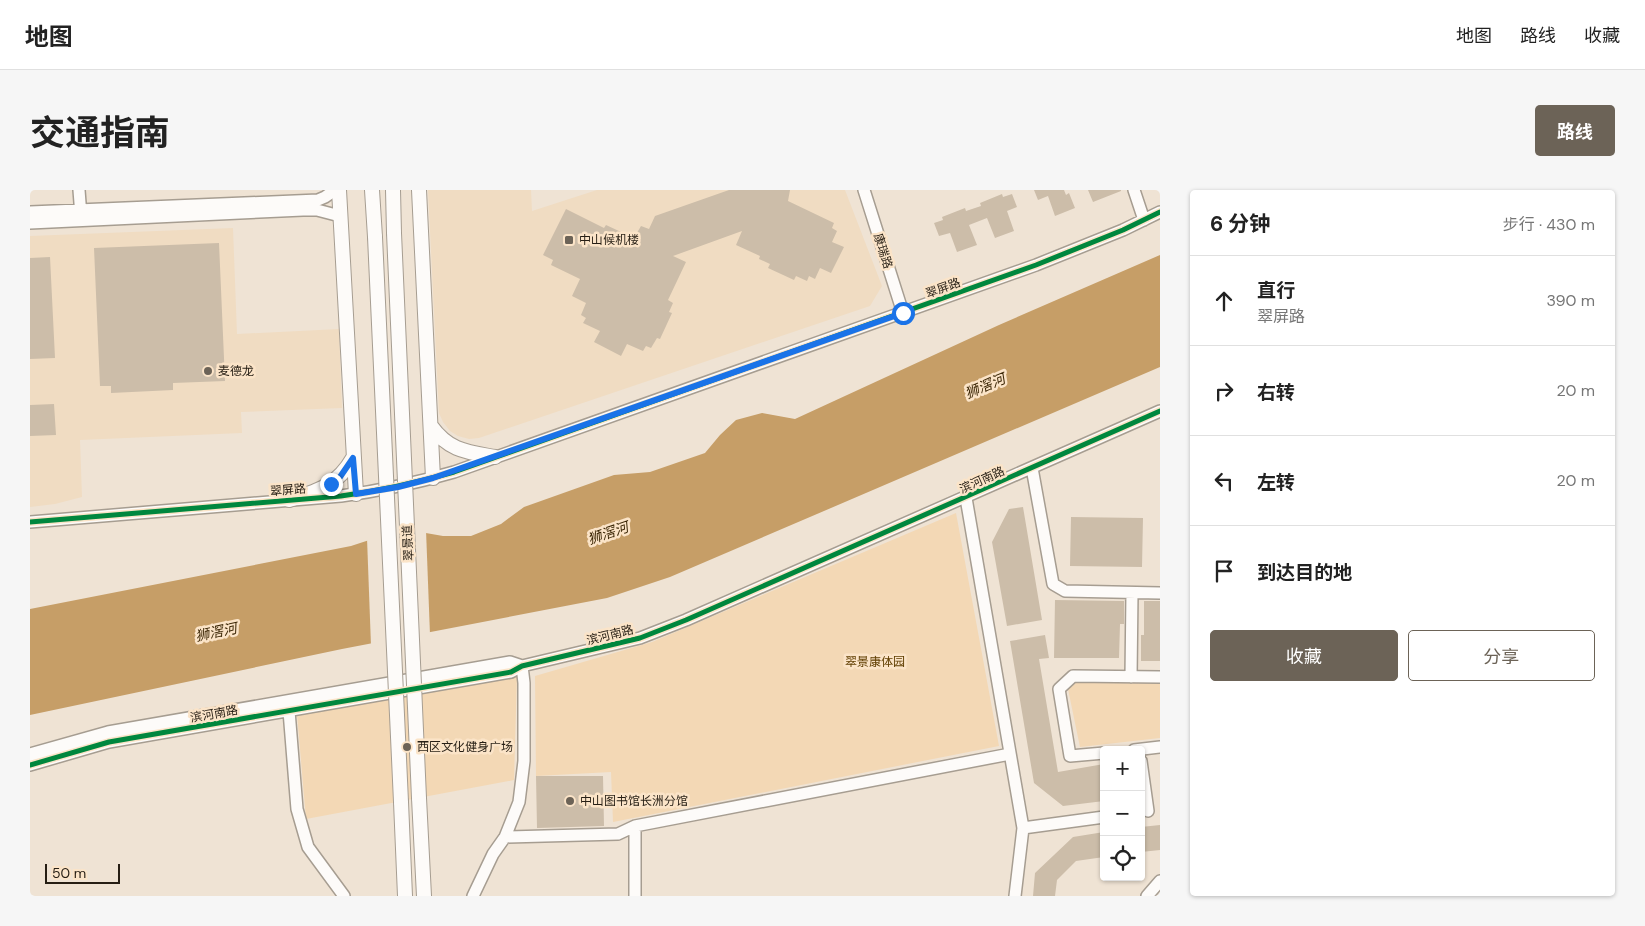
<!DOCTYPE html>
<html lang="zh">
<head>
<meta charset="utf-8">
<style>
  body { margin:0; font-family:"DM Sans","Noto Sans SC",sans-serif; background:#f6f6f6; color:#222 }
  .controls { position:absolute; right:15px; bottom:15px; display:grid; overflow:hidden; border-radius:5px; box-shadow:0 1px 4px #0004 }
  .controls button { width:45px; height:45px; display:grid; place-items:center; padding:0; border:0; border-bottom:1px solid #e0e0e0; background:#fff; color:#222; font:25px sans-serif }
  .scale { position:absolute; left:15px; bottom:12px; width:75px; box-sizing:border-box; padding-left:5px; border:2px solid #261e14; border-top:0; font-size:14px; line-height:18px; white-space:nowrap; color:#261e14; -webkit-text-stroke:4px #fbe4c8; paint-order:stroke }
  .stop { position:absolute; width:15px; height:15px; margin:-11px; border:4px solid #1a73e8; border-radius:50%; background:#fff }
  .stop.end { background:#1a73e8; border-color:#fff; box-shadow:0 1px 5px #0008 }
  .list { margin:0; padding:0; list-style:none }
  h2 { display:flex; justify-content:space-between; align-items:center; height:65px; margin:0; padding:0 20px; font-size:21px }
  h2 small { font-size:16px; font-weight:400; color:#767676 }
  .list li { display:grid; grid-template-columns:32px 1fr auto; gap:15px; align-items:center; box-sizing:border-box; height:90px; padding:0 20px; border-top:1px solid #e0e0e0 }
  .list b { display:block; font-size:19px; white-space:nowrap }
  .list p { margin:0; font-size:16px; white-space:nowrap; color:#767676 }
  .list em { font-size:16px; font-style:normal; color:#767676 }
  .actions { display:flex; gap:10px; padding:15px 20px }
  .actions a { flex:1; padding:11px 0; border:1px solid #6c6357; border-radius:5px; text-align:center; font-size:18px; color:#6c6357 }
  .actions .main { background:#6c6357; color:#fff }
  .icon { flex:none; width:28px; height:28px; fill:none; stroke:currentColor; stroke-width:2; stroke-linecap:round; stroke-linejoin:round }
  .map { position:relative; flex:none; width:1130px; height:706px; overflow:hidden; border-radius:5px }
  header { display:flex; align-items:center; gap:30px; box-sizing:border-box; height:70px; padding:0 25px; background:#fff; border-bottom:1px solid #e0e0e0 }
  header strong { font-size:24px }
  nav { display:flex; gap:28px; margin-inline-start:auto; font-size:18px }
  .intro { display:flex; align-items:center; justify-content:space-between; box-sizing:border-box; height:120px; padding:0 30px }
  h1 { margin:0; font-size:35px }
  .button { padding:12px 22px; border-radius:5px; background:#6c6357; color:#fff; font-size:18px; font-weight:700 }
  main { display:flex; gap:30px; padding:0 30px }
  aside { flex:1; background:#fff; border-radius:5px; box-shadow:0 1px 4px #0004 }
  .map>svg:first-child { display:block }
  .built { fill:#f0dcc2 }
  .green { fill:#f3d8b5 }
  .water { fill:#c69e67 }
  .pier { fill:#efe3d4 }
  .building { fill:#ccbda9 }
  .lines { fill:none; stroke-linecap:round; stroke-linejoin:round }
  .minor-casing { stroke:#a69d91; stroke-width:14 }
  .major-casing { stroke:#a69d91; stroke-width:16 }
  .minor { stroke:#fdfbf9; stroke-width:11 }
  .major { stroke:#fdfbf9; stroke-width:14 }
  .major-bridge-casing { stroke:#a69d91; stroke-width:16; stroke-linecap:butt }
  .major-bridge { stroke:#fdfbf9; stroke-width:14 }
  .cycleway-casing { stroke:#fbe4c8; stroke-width:8 }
  .cycleway { stroke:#00873e; stroke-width:5 }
  .route { stroke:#1a73e8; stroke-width:6 }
  .poi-dot { fill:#6c6357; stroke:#fbe4c8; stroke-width:2 }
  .labels { text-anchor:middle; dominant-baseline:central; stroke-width:5; stroke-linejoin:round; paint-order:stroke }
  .poi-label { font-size:12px; fill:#261e14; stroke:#fbe4c8; text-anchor:start }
  .street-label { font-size:12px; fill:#261e14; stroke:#fbe4c8 }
  .park-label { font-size:12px; fill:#603e01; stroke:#fbe4c8 }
  .water-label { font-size:14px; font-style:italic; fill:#3a2504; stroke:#fbe4c8 }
</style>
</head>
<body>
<header>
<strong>地图</strong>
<nav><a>地图</a><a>路线</a><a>收藏</a></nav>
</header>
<div class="intro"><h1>交通指南</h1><a class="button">路线</a></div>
<main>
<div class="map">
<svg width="1130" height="706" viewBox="0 0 1130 706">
  <rect width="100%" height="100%" fill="#efe3d4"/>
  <path class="built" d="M398,0H501L502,21L567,0H815L852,96L840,116L449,248L439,249L428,246L420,241L413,232L409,223Z
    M203,38L207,144L309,139L312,218L211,222L212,243L50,250L52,307L25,314L0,317V46Z"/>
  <path class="green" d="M926,323L969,556L583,632L581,582L506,586L505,486L622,452Z
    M487,486L484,590L276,629L267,524Z
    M1048,491L1130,492V548L1050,557L1038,499Z"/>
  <path class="water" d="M1130,65V177L640,387L577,408L312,459L0,525V419L321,356L373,339L413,346H441L471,334L494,317L584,285L620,282L675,263L690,245L706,230L732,223L765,229L969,135Z"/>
  <path class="pier" d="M373,336L396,340L400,445L341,456L337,348Z"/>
  <path class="building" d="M699,0H760L758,11L804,33L802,38L807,41L802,52L814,57L801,83L790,78L785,89L779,86L777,91L766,86L764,90L738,78L740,74L729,69L730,66L706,55L712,41L643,66L656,72L638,110L643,113L639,122L642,123L630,149L627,148L621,158L616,156L613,161L597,154L591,166L564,152L570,141L553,133L556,128L551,125L556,113L542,106L550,89L521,75L523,70L513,65L536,19L574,38L576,35L604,48L611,36L619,39L625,26Z
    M1004,0H1034L1036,5L1039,3L1045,18L1025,26L1018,6L1008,10Z
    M1058,0H1091V1L1063,12Z
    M972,4L973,7L982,4L987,17L977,21L984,41L965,48L957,28L939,35L947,55L927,62L920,43L909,46L904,33L913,30L912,27L935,18L936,21L951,16L950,13Z
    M189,53L195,191L143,193V200L81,203V196H70L64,58Z
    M20,67L25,168L0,169V68Z
    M24,214L26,245L0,246V215Z
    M993,317L1012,430L977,436L962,352L979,319Z
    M1041,327L1113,328L1112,377L1040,376Z
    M1025,410L1094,411V434H1090L1089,468H1024Z
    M1114,411H1130V471H1111V445H1114Z
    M1015,445L1019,468L1009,469L1028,582L1074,574V611L1033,616L1004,593L980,451Z
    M506,586H573L574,636L507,638Z
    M1130,635V660L1111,662V637Z
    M1074,642V667L1046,671L1027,690L1025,706H1003L1005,683L1043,647Z"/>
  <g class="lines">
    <g class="minor-casing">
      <path id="minor" d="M49,0L51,26
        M834,0L873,123
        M1104,0L1114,30
        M0,22L288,10L295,7L305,0
        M0,33L273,20H287L310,26
        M1002,278L1023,394L1035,401L1130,403
        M936,308L993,638L985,706
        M0,332L311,306C349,301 386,293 424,282L1006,75L1093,40L1130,22
        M1101,487L1102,403
        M257,514L259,521L267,619L278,657L314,706
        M1104,560L1130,557
        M1074,563L1040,566L1029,499L1043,486L1130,487
        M0,564L78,542L480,472L492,476
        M1111,571L1118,621
        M0,575L79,552L481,482L492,476L610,448L656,430L1130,221
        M993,638L1074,627
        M475,647L588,644L605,636L980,564
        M443,706L463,664L475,647L489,612L494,571V493L492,476
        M605,706V636
        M1117,706L1130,691"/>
    </g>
    <g class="major-casing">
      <path id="major" d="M309,0L326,304
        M342,0L345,47
        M363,0L364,43
        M389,0L403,288
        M401,236C419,261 437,262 465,267
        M259,310C288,301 307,296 323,268
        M389,608L394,706
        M371,612L375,706"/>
    </g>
    <use href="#minor" class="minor"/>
    <use href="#major" class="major"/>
    <g class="major-bridge-casing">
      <path id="major-bridge" d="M364,43L389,608
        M345,47L371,612"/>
    </g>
    <use href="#major-bridge" class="major-bridge"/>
    <g class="cycleway-casing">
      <path id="cycleway" d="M0,332L311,306C349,301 386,293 424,282L1006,75L1093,40L1130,22
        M0,575L79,552L481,482L492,476L610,448L656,430L1130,221"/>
    </g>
    <use href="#cycleway" class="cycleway"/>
  </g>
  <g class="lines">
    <path class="route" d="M301,294L310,287L323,268L326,304L368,297L403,288L873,123"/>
  </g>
  <g class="poi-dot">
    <rect x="534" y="45" width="10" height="10" rx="2.5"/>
    <circle cx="178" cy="181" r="5"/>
    <circle cx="377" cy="557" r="5"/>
    <circle cx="540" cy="611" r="5"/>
  </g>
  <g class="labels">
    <g class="poi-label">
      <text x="549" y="50">中山候机楼</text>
      <text x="188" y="181">麦德龙</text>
      <text x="387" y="557">西区文化健身广场</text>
      <text x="550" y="611">中山图书馆长洲分馆</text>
    </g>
    <g class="street-label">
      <text transform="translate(853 61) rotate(72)">康瑞路</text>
      <text transform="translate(913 98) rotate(-20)">翠屏路</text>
      <text transform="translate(952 290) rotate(-24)">滨河南路</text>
      <text transform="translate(258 300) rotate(-5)">翠屏路</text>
      <text transform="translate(378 353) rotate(-93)">翠景道</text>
      <text transform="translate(580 445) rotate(-14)">滨河南路</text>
      <text transform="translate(184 524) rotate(-10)">滨河南路</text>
    </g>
    <g class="park-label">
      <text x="845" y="472">翠景康体园</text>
    </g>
    <g class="water-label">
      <text transform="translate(955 196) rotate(-23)">狮滘河</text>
      <text transform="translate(578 343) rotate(-19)">狮滘河</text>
      <text transform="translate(186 442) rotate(-12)">狮滘河</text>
    </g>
  </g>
</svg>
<div class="controls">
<button>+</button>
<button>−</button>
<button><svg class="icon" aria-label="locate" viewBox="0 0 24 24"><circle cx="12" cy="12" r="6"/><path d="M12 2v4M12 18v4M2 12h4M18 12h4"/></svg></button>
</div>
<div class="scale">50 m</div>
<div class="stop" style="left:873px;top:123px"></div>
<div class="stop end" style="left:301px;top:294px"></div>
</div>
<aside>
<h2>6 分钟<small>步行 · 430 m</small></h2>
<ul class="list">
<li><svg class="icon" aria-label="ahead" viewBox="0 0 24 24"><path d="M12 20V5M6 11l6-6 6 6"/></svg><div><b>直行</b><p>翠屏路</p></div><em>390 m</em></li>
<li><svg class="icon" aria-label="right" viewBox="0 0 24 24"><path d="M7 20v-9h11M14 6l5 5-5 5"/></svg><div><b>右转</b></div><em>20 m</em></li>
<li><svg class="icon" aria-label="left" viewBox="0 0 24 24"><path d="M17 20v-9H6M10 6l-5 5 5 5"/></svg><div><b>左转</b></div><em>20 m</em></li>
<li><svg class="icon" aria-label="arrive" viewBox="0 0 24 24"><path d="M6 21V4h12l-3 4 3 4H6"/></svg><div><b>到达目的地</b></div></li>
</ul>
<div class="actions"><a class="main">收藏</a><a>分享</a></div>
</aside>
</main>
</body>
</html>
